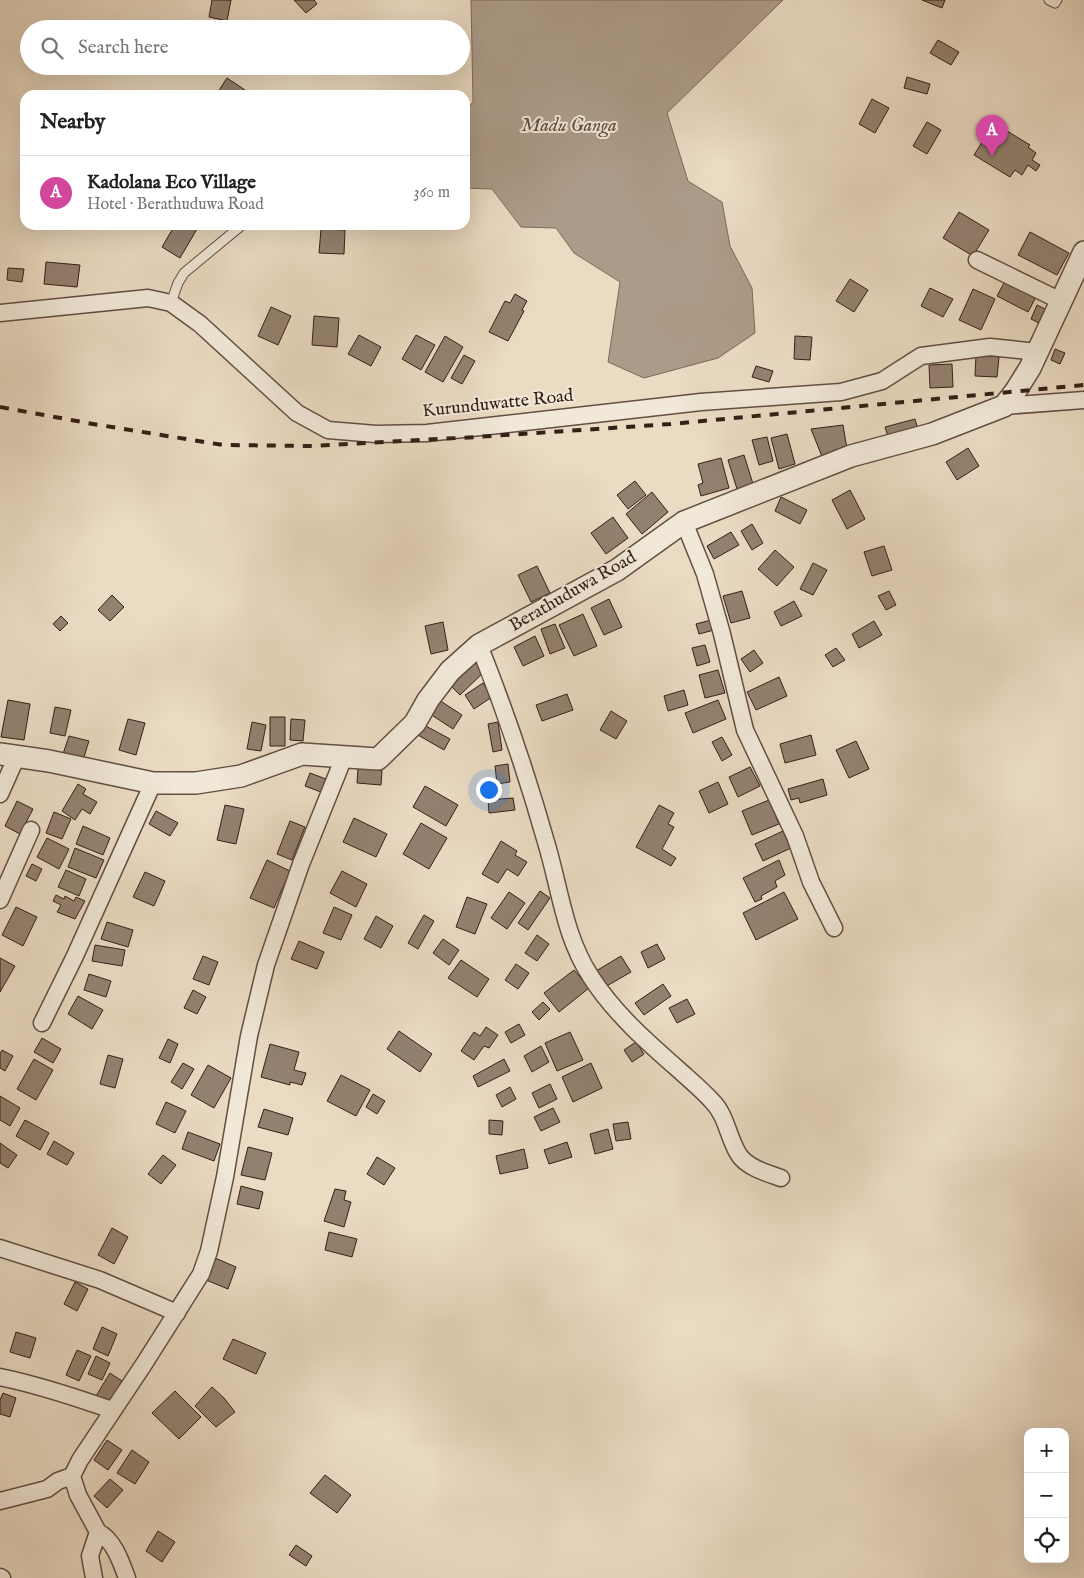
<!DOCTYPE html>
<html lang="en">
<head>
<meta charset="utf-8">
<style>
  body { margin:0; font-family:"IM FELL English",serif; background:#f2f2f2; color:#202124 }
  .controls { position:absolute; right:15px; bottom:15px; display:grid; overflow:hidden; border-radius:10px; box-shadow:0 5px 20px #0002 }
  .controls button { width:45px; height:45px; display:grid; place-items:center; padding:0; border:0; border-bottom:1px solid #e0e0e0; background:#fff; color:#202124; font:25px sans-serif }
  .you { position:absolute; left:488px; top:789px; width:18px; height:18px; margin:-12px; border:4px solid #fff; border-radius:50%; background:#1a73e8; box-shadow:0 0 0 8px #1a73e833 }
  .badge { display:grid; place-items:center; width:32px; height:32px; border-radius:50%; background:#7c3aed; color:#fff; font-size:16px; font-weight:700 }
  .pin { position:absolute; translate:-50% -41px; filter:drop-shadow(0 1px 2px #0008) }
  .pin::after { content:''; position:absolute; top:26px; width:18px; height:15px; background:inherit; clip-path:polygon(0 0,100% 0,50% 100%) }
  .list { margin:0; padding:0; list-style:none }
  h2 { display:flex; justify-content:space-between; align-items:center; height:65px; margin:0; padding:0 20px; font-size:21px }
  h2 small { font-size:16px; font-weight:400; color:#757577 }
  .list li { display:grid; grid-template-columns:32px 1fr auto; gap:15px; align-items:center; box-sizing:border-box; height:75px; padding:0 20px; border-top:1px solid #e0e0e0 }
  .list b { display:block; font-size:19px; white-space:nowrap }
  .list p { margin:0; font-size:16px; white-space:nowrap; color:#757577 }
  .list em { font-size:16px; font-style:normal; color:#757577 }
  .icon { flex:none; width:28px; height:28px; fill:none; stroke:currentColor; stroke-width:2; stroke-linecap:round; stroke-linejoin:round }
  .map { position:relative; flex:none; width:1084px; height:1578px; overflow:hidden }
  .search { position:absolute; background:#fff; box-shadow:0 5px 20px #0002; left:20px; top:20px; width:450px; height:55px; display:flex; align-items:center; gap:12px; box-sizing:border-box; padding:0 18px; border-radius:28px; color:#757577; font-size:19px }
  .panel { position:absolute; background:#fff; box-shadow:0 5px 20px #0002; left:20px; top:90px; width:450px; height:140px; border-radius:15px }
  .map>svg:first-child { display:block }
  .water { fill:#ac9b89; stroke:#7c695b }
  .building { fill:#938170; stroke:#341f17 }
  .lines { fill:none; stroke-linecap:round; stroke-linejoin:round }
  .service-casing { stroke:#624e42; stroke-width:11 }
  .minor-casing { stroke:#624e42; stroke-width:19 }
  .tertiary-casing { stroke:#624e42; stroke-width:24 }
  .service { stroke:#f1e8d8; stroke-width:9 }
  .minor { stroke:#f1e8d8; stroke-width:16 }
  .tertiary { stroke:#f1e8d8; stroke-width:21 }
  .rail { stroke:#341f17; stroke-width:4; stroke-dasharray:9 9; stroke-linecap:butt }
  .labels { text-anchor:middle; dominant-baseline:central; stroke-width:4; stroke-linejoin:round; paint-order:stroke }
  .street-label { font-size:18px; fill:#341f17; stroke:#f1e8d8 }
  .water-label { font-size:19px; font-style:italic; fill:#5e4a3f; stroke:#f1e8d8 }
</style>
</head>
<body>
<div class="map">
<svg width="1084" height="1578" viewBox="0 0 1084 1578">
  <rect width="100%" height="100%" fill="#eadbc3"/>
  <filter id="stains"><feTurbulence type="fractalNoise" baseFrequency=".004" numOctaves="4"/><feColorMatrix values="0 0 0 0 .2 0 0 0 0 .09 0 0 0 0 .02 0 0 0 .5 -.17"/></filter>
  <radialGradient id="worn" r=".72"><stop offset=".6" stop-color="#630" stop-opacity="0"/><stop offset="1" stop-color="#630" stop-opacity=".3"/></radialGradient>
  <path class="water" d="M471,0H783L667,113L688,181L722,202L730,246L752,288L755,333L718,358L644,378L608,362L620,282L574,253L556,228L521,227L492,189L465,188V110L473,102Z"/>
  <path class="building" d="M212,0H231L227,21L209,17Z
    M294,0H314L317,4L306,13Z
    M922,0H945L942,8Z
    M938,40L959,52L951,65L930,53Z
    M330,66H349L334,74Z
    M907,77L930,84L927,94L904,88Z
    M227,78L245,90L242,95H216Z
    M872,99L889,108L875,133L859,124Z
    M927,122L941,130L927,154L913,146Z
    M994,123L1030,145L1028,147L1036,153L1032,160L1040,165L1036,171L1028,165L1022,175L1015,170L1010,177L974,155Z
    M959,212L989,230L973,256L943,238Z
    M175,225H190L197,229L180,258L162,247Z
    M321,229L345,230L344,254L319,253Z
    M1030,232L1069,253L1057,275L1018,255Z
    M46,262L80,265L77,287L44,284Z
    M8,268L24,269L22,282L7,280Z
    M850,279L868,290L854,312L836,301Z
    M1005,281L1036,297L1028,312L997,296Z
    M930,288L953,299L943,317L921,306Z
    M973,289L995,299L981,330L959,320Z
    M515,294L527,301L522,310L524,311L508,341L489,332L505,301L510,303Z
    M1037,305L1047,310L1041,324L1031,319Z
    M271,307L291,316L278,345L258,336Z
    M314,316L339,318L337,347L312,345Z
    M359,335L381,347L371,366L348,354Z
    M416,335L435,345L421,370L402,359Z
    M445,336L463,347L443,382L425,372Z
    M795,336L812,337L810,360L794,359Z
    M1055,349L1065,353L1060,364L1051,360Z
    M464,355L475,361L462,384L451,378Z
    M976,355L999,357L997,377L975,376Z
    M952,364L953,387L930,388L929,365Z
    M756,366L773,371L769,382L752,377Z
    M915,419L919,433L889,440L885,427Z
    M843,425L847,449L823,459L811,429Z
    M787,434L795,464L779,469L771,438Z
    M767,437L773,461L759,465L752,440Z
    M968,448L979,466L957,480L946,462Z
    M744,455L753,484L737,489L728,460Z
    M721,458L729,488L701,496L698,485L703,483L698,464Z
    M635,481L646,495L628,509L617,495Z
    M850,490L865,519L847,529L832,500Z
    M652,492L668,512L642,534L626,514Z
    M781,497L807,510L800,524L775,511Z
    M613,517L628,538L606,554L591,533Z
    M752,524L763,543L752,550L741,531Z
    M731,532L739,545L714,559L707,546Z
    M884,546L892,570L872,576L864,552Z
    M775,550L794,567L777,586L758,569Z
    M813,563L827,570L813,595L800,589Z
    M537,566L550,593L531,602L518,575Z
    M742,591L750,618L731,623L723,596Z
    M889,591L896,605L886,610L878,596Z
    M112,595L124,607L110,621L98,610Z
    M609,599L622,627L604,635L591,608Z
    M794,601L802,616L781,626L774,612Z
    M583,614L597,646L574,656L559,625Z
    M61,616L68,623L60,631L53,624Z
    M711,620L714,630L699,634L696,624Z
    M874,621L882,635L859,648L852,634Z
    M443,622L448,650L431,654L425,626Z
    M555,624L565,648L550,654L541,629Z
    M535,636L544,656L523,666L514,647Z
    M705,645L710,662L697,666L692,648Z
    M836,648L845,660L833,667L825,655Z
    M754,650L763,663L750,672L741,659Z
    M476,662L485,671L460,695L451,686Z
    M718,670L725,693L705,698L699,675Z
    M779,677L787,696L756,710L747,692Z
    M483,683L492,697L474,709L465,695Z
    M684,690L688,705L668,711L664,696Z
    M567,694L573,710L542,721L536,705Z
    M8,700L30,704L24,740L1,737Z
    M439,700L462,715L453,729L430,714Z
    M718,700L726,719L693,733L685,713Z
    M55,707L71,710L65,736L50,733Z
    M611,711L627,721L616,739L600,730Z
    M270,717H285V746H270Z
    M128,719L145,723L136,755L119,750Z
    M291,719L305,720L303,741L290,740Z
    M252,722L266,725L261,751L247,749Z
    M498,722L502,750L493,752L488,724Z
    M424,725L450,739L444,750L418,735Z
    M811,735L816,755L785,763L780,744Z
    M69,736L89,741L83,760L63,754Z
    M722,737L732,755L722,761L712,742Z
    M856,741L869,769L849,778L836,750Z
    M508,764L510,782L497,784L495,766Z
    M750,767L760,786L738,797L729,777Z
    M358,768L382,770L381,785L357,783Z
    M310,773L326,779L321,792L305,786Z
    M823,779L827,795L800,803L799,798L791,800L788,789Z
    M718,782L728,804L709,813L699,791Z
    M78,784L86,789L83,794L97,802L90,814L82,809L75,820L62,811Z
    M425,786L458,805L446,826L413,807Z
    M513,798L515,810L489,813L488,800Z
    M769,800L779,824L752,835L742,811Z
    M17,801L33,809L20,834L5,826Z
    M225,805L244,809L236,844L217,840Z
    M659,805L674,813L668,824L674,827L662,849L676,858L671,866L636,847Z
    M156,811L178,823L170,836L149,824Z
    M54,812L71,819L62,839L46,833Z
    M354,818L387,834L376,857L343,842Z
    M290,821L305,827L292,860L277,854Z
    M421,823L447,838L429,869L403,854Z
    M83,826L110,838L103,855L76,844Z
    M783,831L791,848L763,861L755,844Z
    M47,838L69,849L59,869L37,857Z
    M501,841L517,851L515,855L527,862L518,876L507,869L498,883L482,874Z
    M75,848L104,860L96,878L68,867Z
    M267,860L290,871L274,908L250,898Z
    M779,860L785,875L775,881L777,887L761,896L762,899L755,902L743,878Z
    M32,864L42,869L36,881L26,876Z
    M66,870L86,879L79,896L58,887Z
    M342,871L367,884L356,907L330,893Z
    M145,872L165,881L154,906L133,897Z
    M540,891L550,898L528,930L518,923Z
    M509,892L525,903L507,929L491,918Z
    M784,892L798,919L756,940L743,913Z
    M56,895L64,899L65,896L74,901L76,897L85,901L75,919L57,912L61,905L53,901Z
    M467,897L487,904L475,934L456,927Z
    M16,907L37,917L23,946L2,935Z
    M334,907L352,915L341,940L323,933Z
    M424,915L434,921L418,949L408,943Z
    M376,916L393,926L381,948L364,939Z
    M107,922L133,930L128,947L101,939Z
    M537,935L549,944L537,961L525,953Z
    M443,939L459,950L449,965L433,953Z
    M299,941L324,952L317,969L291,959Z
    M657,944L665,959L648,968L641,952Z
    M95,945L125,950L122,966L92,961Z
    M203,956L218,962L209,985L193,979Z
    M621,956L631,972L605,987L596,971Z
    M0,958L15,966L0,992Z
    M461,960L489,979L477,997L448,978Z
    M516,964L529,973L518,989L505,980Z
    M574,970L589,988L559,1012L544,993Z
    M89,974L111,981L106,997L84,990Z
    M663,984L671,996L644,1015L635,1003Z
    M193,990L206,997L197,1014L184,1008Z
    M78,996L103,1010L92,1029L68,1014Z
    M687,999L695,1014L677,1023L669,1008Z
    M543,1002L550,1009L539,1020L532,1012Z
    M519,1024L525,1035L511,1043L505,1032Z
    M486,1027L498,1035L489,1048L484,1046L474,1060L461,1051L474,1032L480,1036Z
    M399,1031L432,1054L420,1072L387,1049Z
    M570,1032L583,1060L557,1071L545,1043Z
    M42,1038L61,1049L53,1063L34,1052Z
    M168,1039L178,1044L170,1063L159,1058Z
    M636,1042L644,1054L632,1062L624,1050Z
    M270,1044L299,1052L294,1070L306,1073L302,1085L290,1082V1085L261,1077Z
    M541,1046L549,1062L532,1072L524,1056Z
    M2,1050L13,1056L5,1071L0,1068V1054Z
    M108,1055L123,1059L115,1088L100,1084Z
    M34,1059L53,1070L36,1100L17,1089Z
    M504,1059L510,1071L478,1087L473,1076Z
    M183,1063L194,1069L182,1089L171,1082Z
    M591,1063L602,1088L573,1102L562,1077Z
    M208,1065L231,1078L214,1108L191,1095Z
    M341,1075L370,1090L356,1116L327,1101Z
    M550,1084L557,1099L539,1108L532,1093Z
    M510,1087L516,1099L502,1107L496,1095Z
    M373,1094L385,1101L377,1114L366,1107Z
    M0,1096L20,1108L10,1126L0,1120Z
    M166,1102L186,1111L175,1133L156,1124Z
    M553,1108L560,1122L541,1131L534,1117Z
    M264,1109L293,1118L288,1135L258,1127Z
    M25,1120L49,1133L40,1150L16,1136Z
    M489,1120L503,1121L502,1135L489,1134Z
    M628,1122L631,1139L616,1141L613,1124Z
    M608,1129L613,1149L595,1154L590,1134Z
    M188,1132L220,1144L214,1161L182,1149Z
    M54,1141L74,1153L67,1165L47,1154Z
    M567,1142L572,1157L549,1164L544,1150Z
    M0,1143L17,1155L8,1168L0,1163Z
    M248,1147L272,1153L265,1180L241,1175Z
    M524,1149L528,1168L500,1174L496,1156Z
    M163,1155L176,1165L161,1184L148,1174Z
    M377,1157L395,1168L384,1185L367,1174Z
    M241,1186L263,1192L259,1209L237,1204Z
    M335,1189L346,1191L344,1200L351,1202L344,1227L324,1221Z
    M112,1228L128,1237L114,1264L98,1255Z
    M329,1232L357,1239L352,1257L325,1250Z
    M215,1258L236,1267L228,1289L206,1280Z
    M75,1282L88,1289L77,1311L64,1304Z
    M102,1327L117,1334L108,1356L93,1349Z
    M16,1332L36,1338L30,1358L10,1352Z
    M233,1339L266,1353L256,1374L223,1359Z
    M77,1350L91,1356L79,1381L66,1375Z
    M96,1356L110,1363L102,1380L88,1374Z
    M110,1373L122,1381L108,1404L96,1396Z
    M212,1387L224,1398L235,1412L216,1427L195,1406Z
    M175,1391L201,1417L179,1439L152,1413Z
    M3,1393L16,1398L10,1417L0,1414V1400Z
    M107,1440L122,1450L108,1470L94,1460Z
    M132,1450L149,1462L135,1484L117,1473Z
    M325,1475L351,1495L337,1513L310,1493Z
    M110,1479L123,1490L107,1508L94,1496Z
    M158,1531L175,1542L162,1562L146,1551Z
    M296,1545L312,1556L306,1566L289,1555Z"/>
  <g class="lines">
    <g class="service-casing">
      <path id="service" d="M1049,0L1055,3L1057,0
        M171,303L178,283L184,273L242,225"/>
    </g>
    <g class="minor-casing">
      <path id="minor" d="M977,260L1061,301
        M0,313L148,298L171,303L200,324L297,413L328,430L376,434L427,433L701,402L841,392L882,381L921,356L990,347L1038,352
        M1004,406L1084,400
        M684,522L705,574L722,634L745,730L795,836L811,882L834,928
        M479,645C505,710 527,775 546,842C560,888 564,936 591,977C614,1013 647,1042 679,1070C690,1080 702,1090 712,1101C727,1116 728,1138 739,1155C748,1168 767,1173 781,1178
        M0,794L17,756
        M0,900L31,830
        M42,1023L74,958L153,783
        M0,1248L100,1280L177,1313
        M0,1377C39,1385 75,1397 112,1410
        M72,1476L80,1460L144,1364L201,1274L209,1251L225,1177L249,1036L266,965L301,864L344,757
        M0,1501L47,1489L58,1481L72,1476L78,1495L98,1532
        M0,1577L2,1578
        M94,1578L90,1556L98,1532C114,1540 121,1562 127,1578"/>
    </g>
    <g class="tertiary-casing">
      <path id="tertiary" d="M0,754L49,761L153,783H196L241,776L302,754L378,759L415,723L428,700L450,671L479,645L617,570L684,522L851,456L932,434L1004,406L1015,392L1030,368L1084,252"/>
    </g>
    <use href="#service" class="service"/>
    <use href="#minor" class="minor"/>
    <use href="#tertiary" class="tertiary"/>
    <path class="rail" d="M0,407L93,424L223,445L312,446L476,437L671,424L1084,385"/>
  </g>
  <g class="labels">
    <g class="street-label">
      <text transform="translate(498 404) rotate(-6)">Kurunduwatte Road</text>
      <text transform="translate(573 592) rotate(-30)">Berathuduwa Road</text>
    </g>
    <g class="water-label">
      <text x="569" y="126">Madu Ganga</text>
    </g>
  </g>
  <rect width="100%" height="100%" filter="url(#stains)"/>
  <rect width="100%" height="100%" fill="url(#worn)"/>
</svg>
<div class="controls">
<button>+</button>
<button>−</button>
<button><svg class="icon" aria-label="locate" viewBox="0 0 24 24"><circle cx="12" cy="12" r="6"/><path d="M12 2v4M12 18v4M2 12h4M18 12h4"/></svg></button>
</div>
<div class="you"></div>
<div class="pin badge" style="left:992px;top:156px;background:#d1479c">A</div>
<div class="search"><svg class="icon" aria-label="search" viewBox="0 0 24 24"><circle cx="10" cy="10" r="6"/><path d="M15 15l6 6"/></svg>Search here</div>
<section class="panel">
<h2>Nearby<small></small></h2>
<ul class="list">
<li><span class="badge" style="background:#d1479c">A</span><div><b>Kadolana Eco Village</b><p>Hotel · Berathuduwa Road</p></div><em>360 m</em></li>
</ul>
</section>
</div>
</body>
</html>
